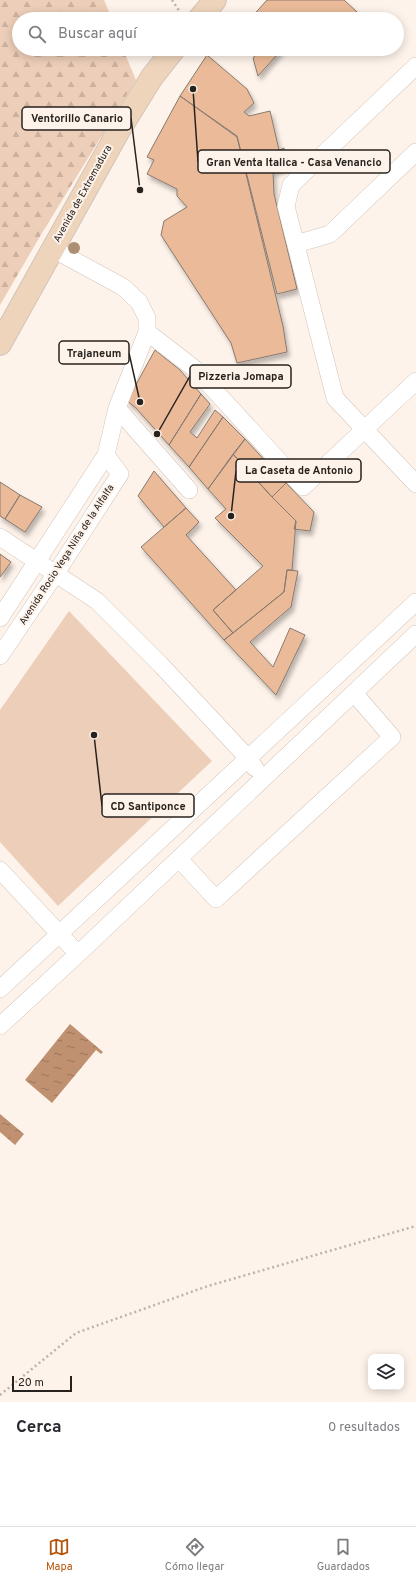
<!DOCTYPE html>
<html lang="es">
<head>
<meta charset="utf-8">
<style>
  body { margin:0; font-family:Overpass,sans-serif; background:#f7f7f7; color:#2b2b33 }
  .controls { position:absolute; right:12px; bottom:12px; display:grid; overflow:hidden; border-radius:8px; box-shadow:0 2px 10px #0003 }
  .controls button { width:36px; height:36px; display:grid; place-items:center; padding:0; border:0; border-bottom:1px solid #e1e1e2; background:#fff; color:#2b2b33; font:20px sans-serif }
  .scale { position:absolute; left:12px; bottom:10px; width:60px; box-sizing:border-box; padding-left:4px; border:2px solid #27221e; border-top:0; font-size:11px; line-height:14px; white-space:nowrap; color:#27221e; -webkit-text-stroke:3px #fef3ea; paint-order:stroke }
  .list { margin:0; padding:0; list-style:none }
  h2 { display:flex; justify-content:space-between; align-items:center; height:52px; margin:0; padding:0 16px; font-size:17px }
  h2 small { font-size:13px; font-weight:400; color:#7c7c81 }
  .icon { flex:none; width:22px; height:22px; fill:none; stroke:currentColor; stroke-width:2; stroke-linecap:round; stroke-linejoin:round }
  .map { position:relative; flex:none; width:416px; height:1402px; overflow:hidden }
  .search { position:absolute; background:#fff; box-shadow:0 2px 10px #0003; left:12px; right:12px; top:12px; height:44px; display:flex; align-items:center; gap:10px; box-sizing:border-box; padding:0 14px; border-radius:22px; color:#7c7c81; font-size:15px }
  .sheet { height:124px; background:#fff }
  nav { display:flex; justify-content:space-around; align-items:center; box-sizing:border-box; height:56px; border-top:1px solid #e1e1e2; background:#fff; font-size:11px; color:#7c7c81 }
  nav a { display:grid; justify-items:center; gap:2px }
  nav .on { color:#b45309 }
  .map>svg:first-child { display:block }
  .forest { fill:url(#forest-firs) }
  .garden { fill:#edceb8 }
  .water { fill:url(#water-ripples) }
  .building { fill:#ebbb99; stroke:#877a71; filter:url(#shadow) }
  .lines { fill:none; stroke-linecap:round; stroke-linejoin:round }
  .minor-casing { stroke:#d2c4ba; stroke-width:18 }
  .secondary-casing { stroke:#d2c4ba; stroke-width:24 }
  .path { stroke:#bcb3ac; stroke-width:2.5; stroke-dasharray:2 3; stroke-linecap:butt }
  .minor { stroke:#fff; stroke-width:17 }
  .secondary { stroke:#eed4ba; stroke-width:22 }
  .tree { fill:#ad8f76 }
  .labels { text-anchor:middle; dominant-baseline:central; stroke-width:4; stroke-linejoin:round; paint-order:stroke }
  .street-label { font-size:10px; fill:#27221e; stroke:#fef3ea }
  .leader { fill:none; stroke:#27221e; stroke-width:1.5 }
  .callout-dot { fill:#27221e; stroke:#fef3ea; stroke-width:1.5 }
  .callout { fill:#fef3ea; stroke:#27221e; stroke-width:1.5 }
  .callout-label { font-size:11px; text-anchor:middle; font-weight:bold; fill:#27221e }
</style>
</head>
<body>
<div class="map">
<svg width="416" height="1402" viewBox="0 0 416 1402">
  <defs>
    <pattern id="forest-firs" width="22" height="20" patternUnits="userSpaceOnUse"><rect width="22" height="20" fill="#edceb8"/><path d="M5 1l3.5 6h-7zM16 11l3.5 6h-7z" fill="#cbb19e"/></pattern>
    <pattern id="water-ripples" width="26" height="14" patternUnits="userSpaceOnUse"><rect width="26" height="14" fill="#bf9170"/><path d="M2 4q2-2 4 0t4 0M15 11q2-2 4 0t4 0" fill="none" stroke="#9b765b"/></pattern>
    <filter id="shadow"><feDropShadow dx="2.5" dy="4.5" stdDeviation="2" flood-color="#0004"/></filter>
  </defs>
  <rect width="100%" height="100%" fill="#fef3ea"/>
  <path class="forest" d="M0,0H104L112,19H19V49H123L136,80L42,233L0,305Z"/>
  <path class="garden" d="M69,611L212,761L58,906L0,842V710Z"/>
  <path class="water" d="M70,1024L103,1052L101,1054L96,1050L52,1103L25,1080Z
    M0,1114L24,1134L15,1145L0,1132Z"/>
  <path class="building" d="M267,0H344L357,12L351,19H319L314,14L310,19H250Z
    M261,49H282L258,76L253,58Z
    M207,55L247,89L254,103L244,112L249,116L270,111L279,150L284,148L287,166L273,172L274,194L297,289L277,294L237,136L180,96Z
    M180,96L237,137L283,326L287,352L237,363L231,343L161,235L164,221L187,207L177,196V189L147,174L154,160L147,157Z
    M155,350L180,370L201,394L169,445L136,408L127,401Z
    M201,394L210,404L190,432L197,438L215,410L223,417L189,467L169,445Z
    M223,417L245,439L208,489L189,467Z
    M245,439L286,483L272,497L233,454Z
    M233,454L272,497L296,521L292,570H287L284,592L233,633L213,610L263,566L215,518L226,509L208,489Z
    M154,471L186,508L164,527L138,496Z
    M0,482L20,495L5,519L0,516Z
    M286,483L314,512L310,531L294,529L296,521L272,497Z
    M20,495L42,507L25,532L5,519Z
    M186,508L199,522L186,535L236,590L213,610L233,633L224,640L141,547Z
    M0,554L11,562L0,577Z
    M287,570L298,571L291,607L250,642L273,667L290,628L305,635L276,695L224,640L284,592Z"/>
  <g class="lines">
    <g class="minor-casing">
      <path id="minor" d="M416,66L291,185L286,206L335,398L416,484
        M296,244L330,234L416,152
        M147,332L195,369L303,487L416,381
        M117,408L189,490
        M0,537L97,601L160,664L248,758L255,768
        M0,618L106,455L117,408L147,332V318L139,302L123,287L53,249
        M0,656L56,573L120,474L106,455
        M179,859L216,899L392,737L354,693
        M0,870L78,954
        M0,989L416,602
        M0,1026L78,954L416,634"/>
    </g>
    <g class="secondary-casing">
      <path id="secondary" d="M199,19L215,0
        M0,344L118,132L152,77L174,49"/>
    </g>
    <path class="path" d="M172,0L180,12
      M0,1395L76,1333L208,1286L416,1226"/>
    <use href="#minor" class="minor"/>
    <use href="#secondary" class="secondary"/>
  </g>
  <circle class="tree" cx="74" cy="248" r="6"/>
  <g class="labels">
    <g class="street-label">
      <text transform="translate(83 194) rotate(-61)">Avenida de Extremadura</text>
      <text transform="translate(67 555) rotate(-57)">Avenida Rocio Vega Niña de la Alfalfa</text>
    </g>
  </g>
  <path class="leader" d="M140 190L131 118M193 89L198 162M140 402L129 353M157 434L190 376M231 516L236 471M94 735L102 806"/>
  <g class="callout-dot">
    <circle cx="140" cy="190" r="4"/>
    <circle cx="193" cy="89" r="4"/>
    <circle cx="140" cy="402" r="4"/>
    <circle cx="157" cy="434" r="4"/>
    <circle cx="231" cy="516" r="4"/>
    <circle cx="94" cy="735" r="4"/>
  </g>
  <g class="callout">
    <rect x="22" y="107" width="109" height="23" rx="4"/>
    <rect x="198" y="150" width="192" height="23" rx="4"/>
    <rect x="59" y="341" width="70" height="23" rx="4"/>
    <rect x="190" y="365" width="101" height="23" rx="4"/>
    <rect x="236" y="459" width="125" height="23" rx="4"/>
    <rect x="102" y="794" width="92" height="23" rx="4"/>
  </g>
  <g class="callout-label">
    <text x="77" y="122">Ventorillo Canario</text>
    <text x="294" y="166">Gran Venta Italica - Casa Venancio</text>
    <text x="94" y="357">Trajaneum</text>
    <text x="241" y="380">Pizzeria Jomapa</text>
    <text x="299" y="474">La Caseta de Antonio</text>
    <text x="148" y="810">CD Santiponce</text>
  </g>
</svg>
<div class="controls">
<button><svg class="icon" aria-label="layers" viewBox="0 0 24 24"><path d="M12 4l9 5-9 5-9-5zM3 14l9 5 9-5"/></svg></button>
</div>
<div class="scale">20 m</div>
<div class="search"><svg class="icon" aria-label="search" viewBox="0 0 24 24"><circle cx="10" cy="10" r="6"/><path d="M15 15l6 6"/></svg>Buscar aquí</div>
</div>
<section class="sheet">
<h2>Cerca<small>0 resultados</small></h2>
<ul class="list">
</ul>
</section>
<nav>
<a class="on"><svg class="icon" aria-label="map" viewBox="0 0 24 24"><path d="M3 6l6-2 6 2 6-2v14l-6 2-6-2-6 2zM9 4v14M15 6v14"/></svg>Mapa</a>
<a><svg class="icon" aria-label="directions" viewBox="0 0 24 24"><path d="M12 3l9 9-9 9-9-9zM9 14v-3h6M13 9l2 2-2 2"/></svg>Cómo llegar</a>
<a><svg class="icon" aria-label="saved" viewBox="0 0 24 24"><path d="M7 4h10v16l-5-4-5 4z"/></svg>Guardados</a>
</nav>
</body>
</html>
